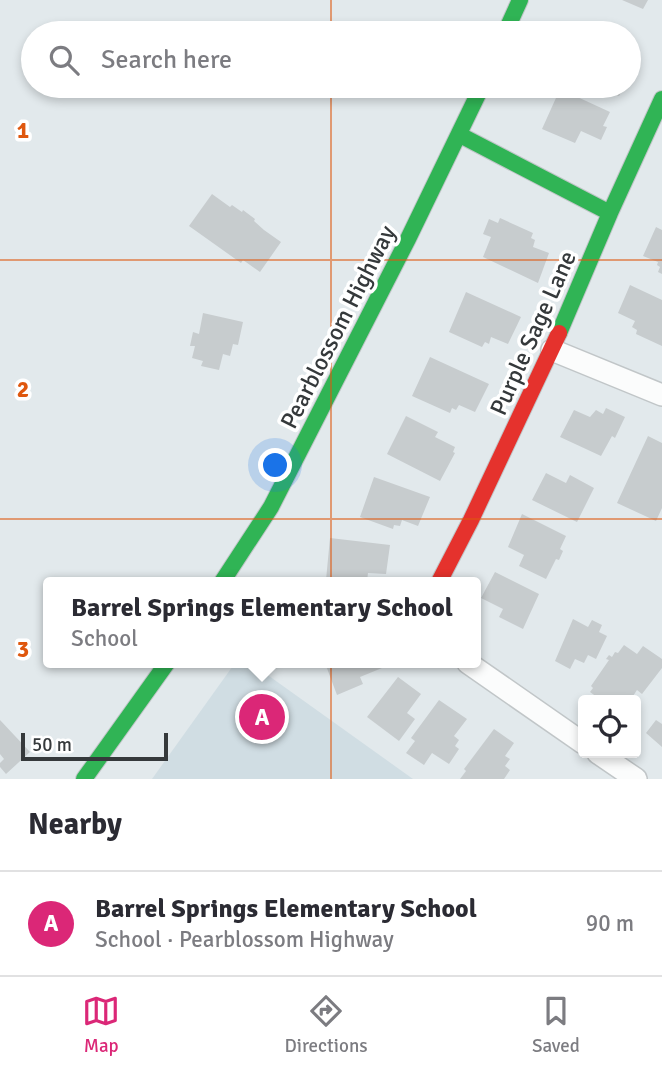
<!DOCTYPE html>
<html lang="en">
<head>
<meta charset="utf-8">
<style>
  body { margin:0; font-family:Signika,sans-serif; background:#f2f2f3; color:#2b2b33 }
  .controls { position:absolute; right:21px; bottom:21px; display:grid; overflow:hidden; border-radius:7px; box-shadow:0 4px 10px #0003 }
  .controls button { width:63px; height:63px; display:grid; place-items:center; padding:0; border:0; border-bottom:2px solid #e1e1e2; background:#fff; color:#2b2b33; font:35px sans-serif }
  .scale { position:absolute; left:21px; bottom:18px; width:147px; box-sizing:border-box; padding-left:7px; border:4px solid #35393b; border-top:0; font-size:19px; line-height:24px; white-space:nowrap; color:#35393b; -webkit-text-stroke:5px #fff; paint-order:stroke }
  .you { position:absolute; left:276px; top:466px; width:24px; height:24px; margin:-18px; border:5px solid #fff; border-radius:50%; background:#1a73e8; box-shadow:0 0 0 10px #1a73e833 }
  .badge { display:grid; place-items:center; width:46px; height:46px; border-radius:50%; background:#db2777; color:#fff; font-size:23px; font-weight:700 }
  .pin { position:absolute; translate:-50% -50%; border:4px solid #fff; box-shadow:0 2px 7px #0006 }
  .popup { position:absolute; left:43px; top:577px; width:438px; height:91px; box-sizing:border-box; display:grid; place-content:center; border-radius:7px; background:#fff; filter:drop-shadow(0 2px 5px #0005); font-size:23px; white-space:nowrap; color:#7c7c81 }
  .popup b { font-size:26px; color:#2b2b33 }
  .popup::after { content:''; position:absolute; left:50%; top:100%; margin-left:-14px; border:14px solid transparent; border-top-color:#fff }
  .list { margin:0; padding:0; list-style:none }
  h2 { display:flex; justify-content:space-between; align-items:center; height:91px; margin:0; padding:0 28px; font-size:30px }
  h2 small { font-size:23px; font-weight:400; color:#7c7c81 }
  .list li { display:grid; grid-template-columns:46px 1fr auto; gap:21px; align-items:center; box-sizing:border-box; height:105px; padding:0 28px; border-top:2px solid #e1e1e2 }
  .list b { display:block; font-size:26px; white-space:nowrap }
  .list p { margin:0; font-size:23px; white-space:nowrap; color:#7c7c81 }
  .list em { font-size:23px; font-style:normal; color:#7c7c81 }
  .icon { flex:none; width:38px; height:38px; fill:none; stroke:currentColor; stroke-width:2; stroke-linecap:round; stroke-linejoin:round }
  .map { position:relative; flex:none; width:662px; height:779px; overflow:hidden }
  .search { position:absolute; background:#fff; box-shadow:0 4px 10px #0003; left:21px; right:21px; top:21px; height:77px; display:flex; align-items:center; gap:18px; box-sizing:border-box; padding:0 24px; border-radius:38px; color:#7c7c81; font-size:26px }
  .sheet { height:196px; background:#fff }
  nav { display:flex; justify-content:space-around; align-items:center; box-sizing:border-box; height:98px; border-top:2px solid #e1e1e2; background:#fff; font-size:19px; color:#7c7c81 }
  nav a { display:grid; justify-items:center; gap:4px }
  nav .on { color:#db2777 }
  .map>svg:first-child { display:block }
  .built { fill:#d0dde3 }
  .building { fill:#c7ccce }
  .lines { fill:none; stroke-linecap:round; stroke-linejoin:round }
  .street-casing { stroke:#c1c6c8; stroke-width:24 }
  .fast-casing { stroke:#c1c6c8; stroke-width:18 }
  .jam-casing { stroke:#c1c6c8; stroke-width:18 }
  .street { stroke:#fbfcfc; stroke-width:21 }
  .fast { stroke:#30b455; stroke-width:16 }
  .jam { stroke:#e5322d; stroke-width:16 }
  .grid { fill:none; stroke:#df570e; stroke-width:2; stroke-opacity:0.55 }
  .labels { text-anchor:middle; dominant-baseline:central; stroke-width:7; stroke-linejoin:round; paint-order:stroke }
  .street-label { font-size:24px; fill:#35393b; stroke:#fff }
  .grid-label { font-size:23px; text-anchor:middle; font-weight:bold; fill:#df570e; stroke:#fff; stroke-width:7; stroke-linejoin:round; paint-order:stroke }
</style>
</head>
<body>
<div class="map">
<svg width="662" height="779" viewBox="0 0 662 779">
  <rect width="100%" height="100%" fill="#e2e9ec"/>
  <path class="built" d="M235,663H251L413,779H152Z"/>
  <path class="building" d="M622,0H648L643,9Z
    M600,86H624L619,96L599,88Z
    M560,89L610,112L603,126L607,127L601,140L581,131L575,143L542,129Z
    M212,194L230,207L232,205L242,212L243,210L255,219L254,221L264,230L281,242L260,272L243,260L241,263L189,226Z
    M500,218L533,233L531,238L535,240L533,247L549,253L538,283L483,257L491,237L483,234L489,219L498,223Z
    M656,227L662,230V274L658,272L660,267L657,265L658,262L643,256Z
    M630,285L662,300V346L636,334L637,330L632,327L635,321L618,313Z
    M466,292L521,317L508,344L491,337L489,344L485,342L482,347L449,332Z
    M203,313L243,322L238,345L233,344L230,356L223,354L219,370L201,366L203,361L192,358L195,346H190L193,332L199,334Z
    M430,357L489,384L475,412L459,405L456,410L452,408L450,413L412,396Z
    M606,408L625,417L615,438L612,436L601,456L560,437L574,410L590,417L596,410L603,414Z
    M406,416L438,432L435,437L455,447L453,452L455,453L440,481L387,454Z
    M648,436L662,443V508L656,521L617,503Z
    M546,473L566,483L570,475L594,488L577,522L532,500Z
    M374,477L430,497L418,526L402,520L400,526L394,525L393,529L360,517Z
    M522,514L566,536L560,549L563,551L559,560L556,559L546,579L519,566L524,555L508,547Z
    M330,538L390,545L386,574L368,573L367,581L361,580V582L326,580Z
    M495,572L539,594L523,629L499,617L503,609L481,598Z
    M573,619L588,627L592,620L602,625L599,632L607,636L596,659L588,655L584,663L575,659L570,669L555,661Z
    M624,645L637,654L643,646L662,659V668L642,694L637,690L631,699L625,695L621,700H601L590,692L593,688L591,686L609,660L606,659L609,655L612,657L615,652L618,653Z
    M325,663H380L382,668L360,677L363,684L337,695Z
    M398,677L421,694L407,713L415,719L399,741L367,717Z
    M439,700L467,719L454,736L459,740L455,746L459,749L449,764L432,753L424,765L406,753L415,741L411,738Z
    M0,720L30,752L6,774L0,767V763L4,759L0,754Z
    M656,720L662,724V747L646,733Z
    M494,729L514,743L505,756L510,759L505,766L510,770L504,779H460L466,771L464,769Z"/>
  <g class="lines">
    <g class="street-casing">
      <path id="street" d="M552,350L662,395
        M468,663L583,743
        M598,753L636,779"/>
    </g>
    <g class="fast-casing">
      <path id="fast" d="M505,33L520,0
        M460,135L610,213
        M559,333L610,213L662,99
        M222,582L271,507L408,239L482,86
        M84,779L167,663"/>
    </g>
    <g class="jam-casing">
      <path id="jam" d="M439,582L471,520L559,333"/>
    </g>
    <use href="#street" class="street"/>
    <use href="#fast" class="fast"/>
    <use href="#jam" class="jam"/>
  </g>
  <path class="grid" d="M331,0V33M331,86V779M0,260H662M0,519H662"/>
  <g class="labels">
    <g class="street-label">
      <text transform="translate(338 327) rotate(-63)">Pearblossom Highway</text>
      <text transform="translate(533 333) rotate(-66)">Purple Sage Lane</text>
    </g>
  </g>
  <g class="grid-label">
    <text x="23" y="138">1</text>
    <text x="23" y="397">2</text>
    <text x="23" y="657">3</text>
  </g>
</svg>
<div class="controls">
<button><svg class="icon" aria-label="locate" viewBox="0 0 24 24"><circle cx="12" cy="12" r="6"/><path d="M12 2v4M12 18v4M2 12h4M18 12h4"/></svg></button>
</div>
<div class="scale">50 m</div>
<div class="you"></div>
<div class="pin badge" style="left:262px;top:717px">A</div>
<div class="popup"><b>Barrel Springs Elementary School</b>School</div>
<div class="search"><svg class="icon" aria-label="search" viewBox="0 0 24 24"><circle cx="10" cy="10" r="6"/><path d="M15 15l6 6"/></svg>Search here</div>
</div>
<section class="sheet">
<h2>Nearby<small></small></h2>
<ul class="list">
<li><span class="badge">A</span><div><b>Barrel Springs Elementary School</b><p>School · Pearblossom Highway</p></div><em>90 m</em></li>
</ul>
</section>
<nav>
<a class="on"><svg class="icon" aria-label="map" viewBox="0 0 24 24"><path d="M3 6l6-2 6 2 6-2v14l-6 2-6-2-6 2zM9 4v14M15 6v14"/></svg>Map</a>
<a><svg class="icon" aria-label="directions" viewBox="0 0 24 24"><path d="M12 3l9 9-9 9-9-9zM9 14v-3h6M13 9l2 2-2 2"/></svg>Directions</a>
<a><svg class="icon" aria-label="saved" viewBox="0 0 24 24"><path d="M7 4h10v16l-5-4-5 4z"/></svg>Saved</a>
</nav>
</body>
</html>
